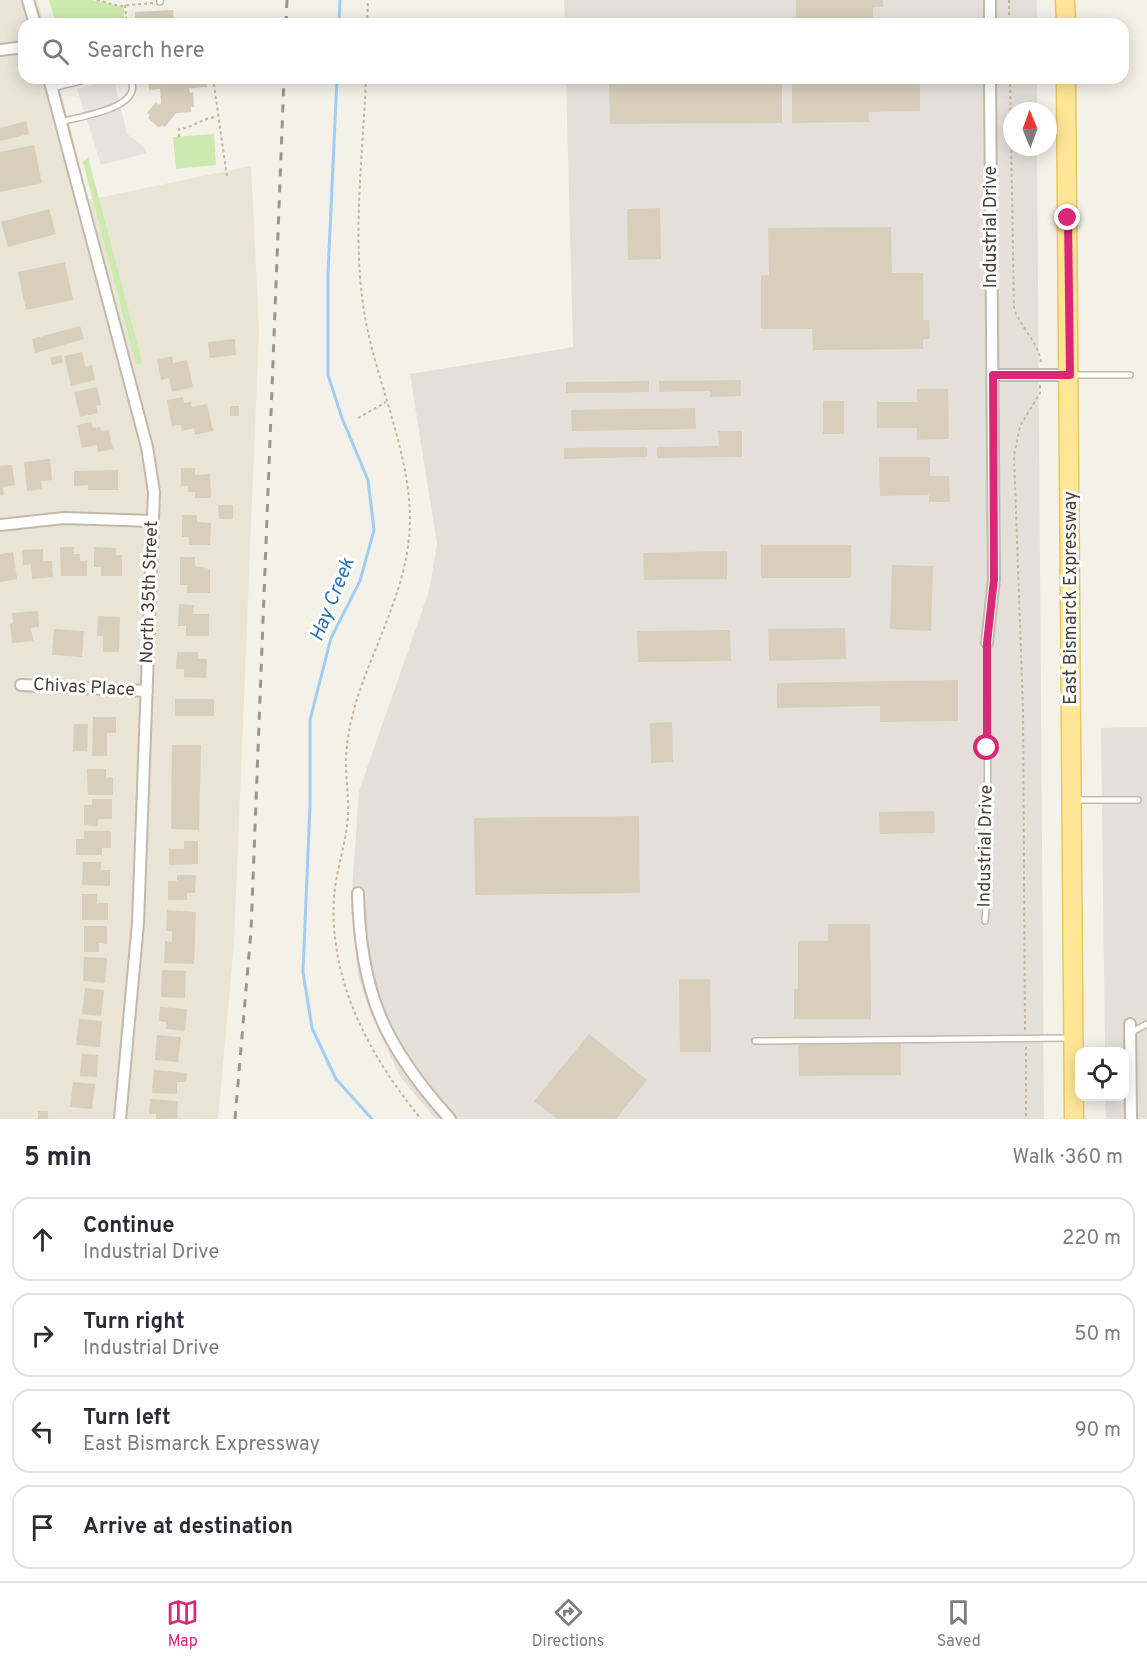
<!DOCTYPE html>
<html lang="en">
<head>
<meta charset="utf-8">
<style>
  body { margin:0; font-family:Overpass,sans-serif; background:#f7f7f7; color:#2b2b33 }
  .controls { position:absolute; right:18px; bottom:18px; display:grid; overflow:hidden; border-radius:12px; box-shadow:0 3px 15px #0003 }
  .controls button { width:54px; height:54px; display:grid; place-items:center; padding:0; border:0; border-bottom:2px solid #e1e1e2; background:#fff; color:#2b2b33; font:30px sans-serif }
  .compass { position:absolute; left:1003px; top:102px; width:54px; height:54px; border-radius:50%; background:#fff; box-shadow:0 3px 15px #0003; rotate:359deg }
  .stop { position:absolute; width:18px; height:18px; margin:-14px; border:4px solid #db2777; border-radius:50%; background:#fff }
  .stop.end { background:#db2777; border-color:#fff; box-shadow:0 2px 6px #0008 }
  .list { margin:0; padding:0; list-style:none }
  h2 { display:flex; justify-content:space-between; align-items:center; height:78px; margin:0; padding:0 24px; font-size:26px }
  h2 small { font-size:20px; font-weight:400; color:#7c7c81 }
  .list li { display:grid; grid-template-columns:39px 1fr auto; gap:18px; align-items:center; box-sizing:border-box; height:84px; margin:0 12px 12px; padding:0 12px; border:2px solid #e1e1e2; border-radius:18px }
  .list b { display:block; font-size:22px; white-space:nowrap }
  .list p { margin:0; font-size:20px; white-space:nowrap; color:#7c7c81 }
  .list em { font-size:20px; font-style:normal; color:#7c7c81 }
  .icon { flex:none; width:33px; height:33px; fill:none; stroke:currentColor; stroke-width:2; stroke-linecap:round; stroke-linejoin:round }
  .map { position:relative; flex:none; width:1147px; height:1119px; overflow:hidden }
  .search { position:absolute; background:#fff; box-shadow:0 3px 15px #0003; left:18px; right:18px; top:18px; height:66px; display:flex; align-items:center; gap:15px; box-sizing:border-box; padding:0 21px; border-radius:18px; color:#7c7c81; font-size:22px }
  .sheet { height:462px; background:#fff }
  nav { display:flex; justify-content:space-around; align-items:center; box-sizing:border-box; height:84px; border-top:2px solid #e1e1e2; background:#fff; font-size:16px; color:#7c7c81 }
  nav a { display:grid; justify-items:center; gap:3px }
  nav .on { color:#db2777 }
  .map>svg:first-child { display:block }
  .residential { fill:#e9e4d5 }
  .industrial { fill:#e4e0d9 }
  .green { fill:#cceaaf }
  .parking { fill:#e5e3e0 }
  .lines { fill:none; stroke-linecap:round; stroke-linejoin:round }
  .stream { stroke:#a1cef4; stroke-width:3 }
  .building { fill:#d7cebc }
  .lane-casing { stroke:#c0baaa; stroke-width:8 }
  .street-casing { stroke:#c0baaa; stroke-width:14 }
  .primary-casing { stroke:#e9c761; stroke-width:21 }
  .path { stroke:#c3b79a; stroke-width:2; stroke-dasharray:3 3; stroke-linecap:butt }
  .lane { stroke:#fff; stroke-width:5 }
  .street { stroke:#fff; stroke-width:10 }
  .primary { stroke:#ffe696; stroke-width:18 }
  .rail { stroke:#979797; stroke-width:3; stroke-dasharray:8 8; stroke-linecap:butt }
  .route { stroke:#db2777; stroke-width:8 }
  .labels { text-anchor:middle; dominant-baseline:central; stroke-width:6; stroke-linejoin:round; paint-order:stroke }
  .street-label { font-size:18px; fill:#484236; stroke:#fff }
  .water-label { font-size:20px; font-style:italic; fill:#2a75b9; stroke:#fff }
</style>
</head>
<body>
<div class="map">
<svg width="1147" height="1119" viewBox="0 0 1147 1119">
  <rect width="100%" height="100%" fill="#f4f1e8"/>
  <path class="residential" d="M0,0H38L44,24H24V78H58L88,200L251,166L259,329L234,943L218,1119H0Z"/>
  <path class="industrial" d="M564,0H1037V24H565Z
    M566,78H1037V111H1012V147H1037L1044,1119H436L401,1078L370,1012L358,976L351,905L359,791L429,591L437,544L410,374L573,347Z
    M1147,727V1119H1106L1105,1097L1124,1096V1052L1105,1051L1101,728Z"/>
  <path class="green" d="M49,0H92L124,7V24H56Z
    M214,134L216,165L176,169L173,137Z
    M88,157L142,362L139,364H136L83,162Z"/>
  <path class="parking" d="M114,80L127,134L143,146L146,153L101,165L77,89Z"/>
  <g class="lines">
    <path class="stream" d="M339,24L340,0
      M337,78L328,274V375L342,418L368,480L374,530L360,581L331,638L310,720V805L303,972L312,1028L336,1079L372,1119"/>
  </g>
  <path class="building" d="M796,0H883V7H873V24H796Z
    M173,10L174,22L198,21V24H135V12Z
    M148,78H206L207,87L189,88L190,93L193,92L194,107H191V112L176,113L165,127L162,125L159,128L148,118L150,115L147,113L156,102L159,105L161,103L160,89L149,90Z
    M609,78H782V123L610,124Z
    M792,78H920V111L869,112V122L792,123Z
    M26,121L29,134L0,141V128Z
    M34,145L42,183L0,192V152Z
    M660,208L661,259L628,260L627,209Z
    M49,209L56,234L8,247L1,222Z
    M891,227L892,273H923V320H929L930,339H923V349L813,350L812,329H761V275H769L768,228Z
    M65,262L73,300L26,310L18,272Z
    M80,326L84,339L35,353L32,339Z
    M235,339L236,355L210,358L208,342Z
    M82,352L85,367L92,365L95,380L71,386L64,356Z
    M61,355L63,362L52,365L50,358Z
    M172,356L173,363L187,360L193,387L172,392L169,378L161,380L157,360Z
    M741,380V396L710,397V391L659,392V381Z
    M649,381V392L566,393V382Z
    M97,387L101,405L96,406L98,413L80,417L74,392Z
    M917,389H948L949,439L917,440V428H877V402H917Z
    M183,397L184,403L191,402L192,407L207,404L213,431L195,435L194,428L182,431L181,425L172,426L167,400Z
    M823,401H844V434H823Z
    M230,406H239V416H230Z
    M695,408L696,429L572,431L571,410Z
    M91,422L93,428L100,427L101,431L109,430L113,449L98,452L97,445L82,448L77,425Z
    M718,431H742V457L657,458V447L719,446Z
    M647,447V457L564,459V448Z
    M879,457H930V476H949L950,502H929V495L880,496Z
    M50,459L52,480L41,481L42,489L27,491L24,462Z
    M12,465L15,485L3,487L4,495L0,496V466Z
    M181,468H195V475L210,474L211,498H195V492H188V486H181Z
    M118,470V490H88V485L74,486V471Z
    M218,505H233V519H219Z
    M182,515H197V522L211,523L210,545H189V537H182Z
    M761,545H851V578H761Z
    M60,547H74V554H80V561H87V576H61Z
    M94,547L116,548V555H122V576H101V567H94Z
    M43,549V561H52L53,577L32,579L31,564L23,565L22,550Z
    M727,551V579L644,580L643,553Z
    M13,552L17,579L0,582V554Z
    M180,557H195V566L210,569V593H187V585H180Z
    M892,565L933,566L931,631L890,629Z
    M179,604L194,605L193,614H209V636H186V626H178Z
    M38,611L39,627L31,628L33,641L12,643L10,624L13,623L12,613Z
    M98,616L120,617L119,652H103V636H97Z
    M845,628L846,659L769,661L768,629Z
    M54,629L84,631L82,657L52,655Z
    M730,630L731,661L638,662L637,631Z
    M177,652H198V659H207L206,678L184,677V669H176Z
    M958,680V721L880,722V706L777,708V683Z
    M175,699H214V716H175Z
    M93,717H116V733H107V756H92Z
    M672,722L673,762L651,763L650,723Z
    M74,724H88L87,751H73Z
    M172,745H201L199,830L171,829Z
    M87,769H106V778L113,777V795H88Z
    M92,799H112V819H98V826L84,825V805H92Z
    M934,811L935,833L880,834L879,812Z
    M639,816L640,893L475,895L474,818Z
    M84,831H111V848H102V855H76V839H84Z
    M184,841H198V864L169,865V849H184Z
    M83,862H101V870H110V886L82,885Z
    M177,875H196L195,893H187V900H168V881H177Z
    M82,894H97V903H108V920H82Z
    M167,910L196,912L194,964L164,963L165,941L172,942V931H166Z
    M828,924H870L871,1019H794V989H798V941H828Z
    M84,926H107V944L99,943V952H84Z
    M84,957L107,958L105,983L83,981Z
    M162,970L186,971L185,998L161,997Z
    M679,979H710L711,1052H680Z
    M85,988L104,990L101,1016L82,1014Z
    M160,1007L187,1009L185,1031L166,1029V1022L159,1021Z
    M79,1019L102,1021L100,1047L76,1045Z
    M589,1034L647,1080L616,1119H557L534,1101Z
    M157,1035L181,1037L178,1062L155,1060Z
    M901,1043V1075L799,1076L798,1045Z
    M82,1054L98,1055L97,1077L80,1076Z
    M154,1070L187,1073L186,1082H177V1094L152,1093Z
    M73,1082L95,1084L92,1109L70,1107Z
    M150,1099L178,1101L177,1119H156V1114H149Z
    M38,1111H48V1119H38Z"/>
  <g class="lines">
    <g class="lane-casing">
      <path id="lane" d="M160,0V2
        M52,88L92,78
        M61,122C81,116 146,108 130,78
        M1071,375H1130
        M1073,800H1138
        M985,921L988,876L987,643
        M1130,1033L1147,1024
        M755,1041L1072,1038"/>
    </g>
    <g class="street-casing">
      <path id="street" d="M28,0L35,24
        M990,0V24
        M0,50L24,47
        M49,78L147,447L154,492L138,923L120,1119
        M993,375H1070
        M0,525L64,518L153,521
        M987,643L994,579L990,78
        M21,685L147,691
        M358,893C360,992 384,1046 450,1119
        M1130,1024L1131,1119"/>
    </g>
    <g class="primary-casing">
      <path id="primary" d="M1065,0L1066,24
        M1066,78L1074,1119"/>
    </g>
    <path class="path" d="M97,0L119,6L153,3
      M1009,0V24
      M125,5L127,24
      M367,24L368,0
      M213,78L227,177
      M366,78C363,155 352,235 364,311C375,380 409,447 410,518C410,584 377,637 357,699C351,719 346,741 346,763C346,781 349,799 348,817C346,844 336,870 334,897C329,982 369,1055 421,1119
      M1010,78L1014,308C1020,328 1040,343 1041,364
      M179,137V129C193,128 202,118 216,117
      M358,418L386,402
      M1025,1030L1023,708L1014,456L1020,426L1040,393V385
      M1026,1047V1119"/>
    <use href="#lane" class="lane"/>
    <use href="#street" class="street"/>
    <use href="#primary" class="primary"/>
    <path class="rail" d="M286,24L287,0
      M235,1119L251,931L284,78"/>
  </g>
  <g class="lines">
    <path class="route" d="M987,748V643L994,579L993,375H1070L1068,218"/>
  </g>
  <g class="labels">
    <g class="street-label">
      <text transform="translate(991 227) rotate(-90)">Industrial Drive</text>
      <text transform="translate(150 592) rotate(-88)">North 35th Street</text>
      <text transform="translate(1071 598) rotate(-90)">East Bismarck Expressway</text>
      <text transform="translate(84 688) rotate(3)">Chivas Place</text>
      <text transform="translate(986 846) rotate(-89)">Industrial Drive</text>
    </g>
    <g class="water-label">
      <text transform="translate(333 600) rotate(-68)">Hay Creek</text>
    </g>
  </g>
</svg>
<div class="controls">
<button><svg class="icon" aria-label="locate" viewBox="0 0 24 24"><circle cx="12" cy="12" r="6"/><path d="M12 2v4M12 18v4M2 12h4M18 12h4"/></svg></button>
</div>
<svg class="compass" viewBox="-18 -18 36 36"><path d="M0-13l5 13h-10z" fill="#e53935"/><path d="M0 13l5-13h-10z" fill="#7c7c81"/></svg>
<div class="stop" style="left:987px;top:748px"></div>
<div class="stop end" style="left:1068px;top:218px"></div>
<div class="search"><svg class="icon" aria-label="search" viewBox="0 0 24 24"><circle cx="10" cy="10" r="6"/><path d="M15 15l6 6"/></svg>Search here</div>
</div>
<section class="sheet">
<h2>5 min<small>Walk · 360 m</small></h2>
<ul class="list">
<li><svg class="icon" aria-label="ahead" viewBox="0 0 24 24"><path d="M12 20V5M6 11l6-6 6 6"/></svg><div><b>Continue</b><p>Industrial Drive</p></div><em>220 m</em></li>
<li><svg class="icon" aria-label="right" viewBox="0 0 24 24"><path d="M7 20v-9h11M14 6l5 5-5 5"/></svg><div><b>Turn right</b><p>Industrial Drive</p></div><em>50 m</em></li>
<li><svg class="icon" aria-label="left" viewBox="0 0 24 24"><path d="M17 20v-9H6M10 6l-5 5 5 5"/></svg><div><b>Turn left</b><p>East Bismarck Expressway</p></div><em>90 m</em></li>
<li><svg class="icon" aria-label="arrive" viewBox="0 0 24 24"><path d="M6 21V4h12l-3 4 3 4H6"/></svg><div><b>Arrive at destination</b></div></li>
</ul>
</section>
<nav>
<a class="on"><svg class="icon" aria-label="map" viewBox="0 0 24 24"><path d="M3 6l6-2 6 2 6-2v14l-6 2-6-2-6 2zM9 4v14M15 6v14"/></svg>Map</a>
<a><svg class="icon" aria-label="directions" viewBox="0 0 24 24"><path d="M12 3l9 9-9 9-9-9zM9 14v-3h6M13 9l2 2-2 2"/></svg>Directions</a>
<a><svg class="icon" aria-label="saved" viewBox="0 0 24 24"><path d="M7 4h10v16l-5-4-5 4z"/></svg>Saved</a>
</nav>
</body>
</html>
